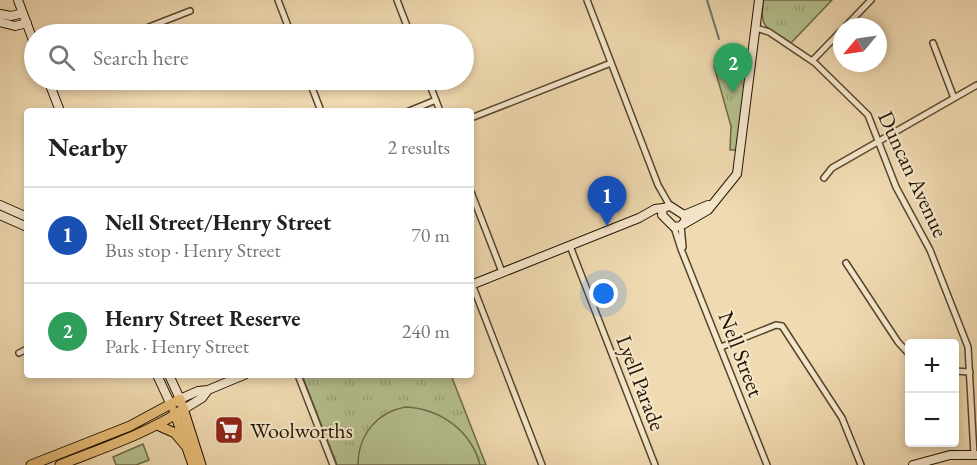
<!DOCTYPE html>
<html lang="en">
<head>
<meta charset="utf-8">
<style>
  body { margin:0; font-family:"EB Garamond",serif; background:#f2f2f2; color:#222 }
  .controls { position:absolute; right:18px; bottom:18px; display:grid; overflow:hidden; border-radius:6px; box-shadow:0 3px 9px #0003 }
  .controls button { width:54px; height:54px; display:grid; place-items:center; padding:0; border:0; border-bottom:2px solid #e0e0e0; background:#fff; color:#222; font:30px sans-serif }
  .compass { position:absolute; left:833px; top:18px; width:54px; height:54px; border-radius:50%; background:#fff; box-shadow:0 3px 9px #0003; rotate:241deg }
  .you { position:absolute; left:604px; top:294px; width:21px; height:21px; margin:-15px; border:4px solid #fff; border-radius:50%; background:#1a73e8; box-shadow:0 0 0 9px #1a73e833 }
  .badge { display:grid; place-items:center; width:39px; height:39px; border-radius:50%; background:#8f2418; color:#fff; font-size:20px; font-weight:700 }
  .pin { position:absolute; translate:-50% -50px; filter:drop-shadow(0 2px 3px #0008) }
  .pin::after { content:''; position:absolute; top:32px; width:21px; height:18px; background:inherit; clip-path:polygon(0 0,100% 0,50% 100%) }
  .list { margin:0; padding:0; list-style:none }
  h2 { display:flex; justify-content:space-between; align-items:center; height:78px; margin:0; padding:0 24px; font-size:26px }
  h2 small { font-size:20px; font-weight:400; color:#767676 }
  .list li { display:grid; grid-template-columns:39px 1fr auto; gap:18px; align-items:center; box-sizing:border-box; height:96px; padding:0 24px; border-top:2px solid #e0e0e0 }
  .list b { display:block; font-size:22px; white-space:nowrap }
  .list p { margin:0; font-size:20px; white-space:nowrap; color:#767676 }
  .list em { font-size:20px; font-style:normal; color:#767676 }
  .icon { flex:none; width:33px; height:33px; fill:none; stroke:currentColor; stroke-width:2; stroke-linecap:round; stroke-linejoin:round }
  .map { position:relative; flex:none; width:977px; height:465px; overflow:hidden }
  .search { position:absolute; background:#fff; box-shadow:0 3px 9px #0003; left:24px; top:24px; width:450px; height:66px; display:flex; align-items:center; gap:15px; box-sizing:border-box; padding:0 21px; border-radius:33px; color:#767676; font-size:22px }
  .panel { position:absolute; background:#fff; box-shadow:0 3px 9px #0003; left:24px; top:108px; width:450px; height:270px; border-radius:6px }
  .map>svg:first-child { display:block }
  .park { fill:url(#park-tufts); stroke:#6c6a48; stroke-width:1.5 }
  .pitch { fill:#b5c08f; stroke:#6c6a48; stroke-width:1.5 }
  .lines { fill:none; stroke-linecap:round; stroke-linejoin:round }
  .stream { stroke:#6c766d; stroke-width:2 }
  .street-casing { stroke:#56452d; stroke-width:8 }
  .secondary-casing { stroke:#231301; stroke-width:10 }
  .primary-casing { stroke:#231301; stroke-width:11 }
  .street { stroke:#f5e7cc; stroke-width:5 }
  .secondary { stroke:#f5e7cc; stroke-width:8 }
  .primary { stroke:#e8bd78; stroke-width:9 }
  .labels { text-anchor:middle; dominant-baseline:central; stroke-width:4.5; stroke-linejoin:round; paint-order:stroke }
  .street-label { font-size:22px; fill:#231301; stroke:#f5e7cc }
  .poi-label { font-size:22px; fill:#231301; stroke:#f5e7cc; text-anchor:start }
</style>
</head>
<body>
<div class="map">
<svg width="977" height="465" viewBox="0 0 977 465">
  <defs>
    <pattern id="park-tufts" width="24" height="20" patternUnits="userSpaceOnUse" patternTransform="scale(1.5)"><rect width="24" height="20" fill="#b5c08f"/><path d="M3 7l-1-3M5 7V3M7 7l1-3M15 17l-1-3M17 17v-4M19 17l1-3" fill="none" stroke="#9ba47a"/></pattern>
  </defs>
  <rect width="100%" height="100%" fill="#f0dab1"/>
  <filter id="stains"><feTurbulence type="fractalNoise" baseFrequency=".00333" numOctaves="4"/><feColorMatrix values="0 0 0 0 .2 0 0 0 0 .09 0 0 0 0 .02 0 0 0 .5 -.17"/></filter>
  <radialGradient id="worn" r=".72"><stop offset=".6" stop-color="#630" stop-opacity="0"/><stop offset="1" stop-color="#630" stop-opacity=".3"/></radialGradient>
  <path class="park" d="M763,0H832L791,43C768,27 759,31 763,0Z
    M714,66L747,68L737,150H730L731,126Z
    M302,375H451L486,465H337Z"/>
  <path class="pitch" d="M406,407C440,409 471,430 480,465H358C358,435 377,412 406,407Z
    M143,444L149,460L136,465H116L113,457Z"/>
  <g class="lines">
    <path class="stream" d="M707,0L719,39"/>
    <g class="street-casing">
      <path id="street" d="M278,0L291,34
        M397,0L410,34
        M587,0L658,185L670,206
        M845,27L871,0
        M756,28L769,32L815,63L868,115L896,187L930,250L968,347L974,455
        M131,34L190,11
        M933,43L954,98
        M812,61L842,30
        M309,80L321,111
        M428,80L440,111
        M409,111L436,100
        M471,118L611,63
        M824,178L832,168L977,85
        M471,192L502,272
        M681,226L683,247
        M674,227L681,249L767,465
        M570,246L655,465
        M846,263L898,342L910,355
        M472,284L542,465
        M721,347L776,325L782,326L842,418L861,465
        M19,353L27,349
        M954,371L970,372
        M298,375L333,465"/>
    </g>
    <g class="secondary-casing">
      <path id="secondary" d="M18,0L34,43
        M0,14L11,16L23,13
        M0,22L15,26L27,23
        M48,80L60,111
        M0,205L27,217
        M670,206L684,215L686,220L681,226L674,227L662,215L663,208Z
        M0,215L27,227
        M684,215L708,205
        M684,224L708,210L737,174L759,0
        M471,285L639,218L655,209L663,208
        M157,375L171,405
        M169,375L180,399L198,391L208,390L244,375
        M184,409L202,398L208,390
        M913,465L950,455H977"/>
    </g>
    <g class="primary-casing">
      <path id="primary" d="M174,411L193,465
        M157,425L175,433L185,445
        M31,465L130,426L180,399L201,465
        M60,465C102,448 146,434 184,409"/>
    </g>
    <use href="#street" class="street"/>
    <use href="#secondary" class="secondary"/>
    <use href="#primary" class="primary"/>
  </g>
  <defs>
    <g id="supermarket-square" transform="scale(1.5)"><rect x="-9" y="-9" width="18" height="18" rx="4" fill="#8f2418" stroke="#f5e7cc"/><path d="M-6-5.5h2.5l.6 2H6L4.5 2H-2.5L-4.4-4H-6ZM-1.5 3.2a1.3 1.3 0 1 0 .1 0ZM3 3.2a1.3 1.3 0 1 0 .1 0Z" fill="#fff"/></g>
  </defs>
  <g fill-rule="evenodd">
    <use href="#supermarket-square" x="229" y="430"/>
  </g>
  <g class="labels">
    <g class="street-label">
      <text transform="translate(913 174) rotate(65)">Duncan Avenue</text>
      <text transform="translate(741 354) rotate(69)">Nell Street</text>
      <text transform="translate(641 383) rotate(69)">Lyell Parade</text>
    </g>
    <g class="poi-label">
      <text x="250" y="430">Woolworths</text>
    </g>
  </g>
  <rect width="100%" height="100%" filter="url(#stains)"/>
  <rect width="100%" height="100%" fill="url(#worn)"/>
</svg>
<div class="controls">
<button>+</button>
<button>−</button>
</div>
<svg class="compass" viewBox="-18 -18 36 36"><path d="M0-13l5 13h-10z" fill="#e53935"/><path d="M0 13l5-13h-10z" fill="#767676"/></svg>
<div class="you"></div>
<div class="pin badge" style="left:607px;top:226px;background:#1a4fb4">1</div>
<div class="pin badge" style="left:733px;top:93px;background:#2e9e5b">2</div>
<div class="search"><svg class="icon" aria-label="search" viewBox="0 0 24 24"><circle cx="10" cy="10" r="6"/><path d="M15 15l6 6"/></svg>Search here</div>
<section class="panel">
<h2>Nearby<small>2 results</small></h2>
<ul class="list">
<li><span class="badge" style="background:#1a4fb4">1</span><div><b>Nell Street/Henry Street</b><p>Bus stop · Henry Street</p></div><em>70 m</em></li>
<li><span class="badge" style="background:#2e9e5b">2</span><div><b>Henry Street Reserve</b><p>Park · Henry Street</p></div><em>240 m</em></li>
</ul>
</section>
</div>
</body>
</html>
